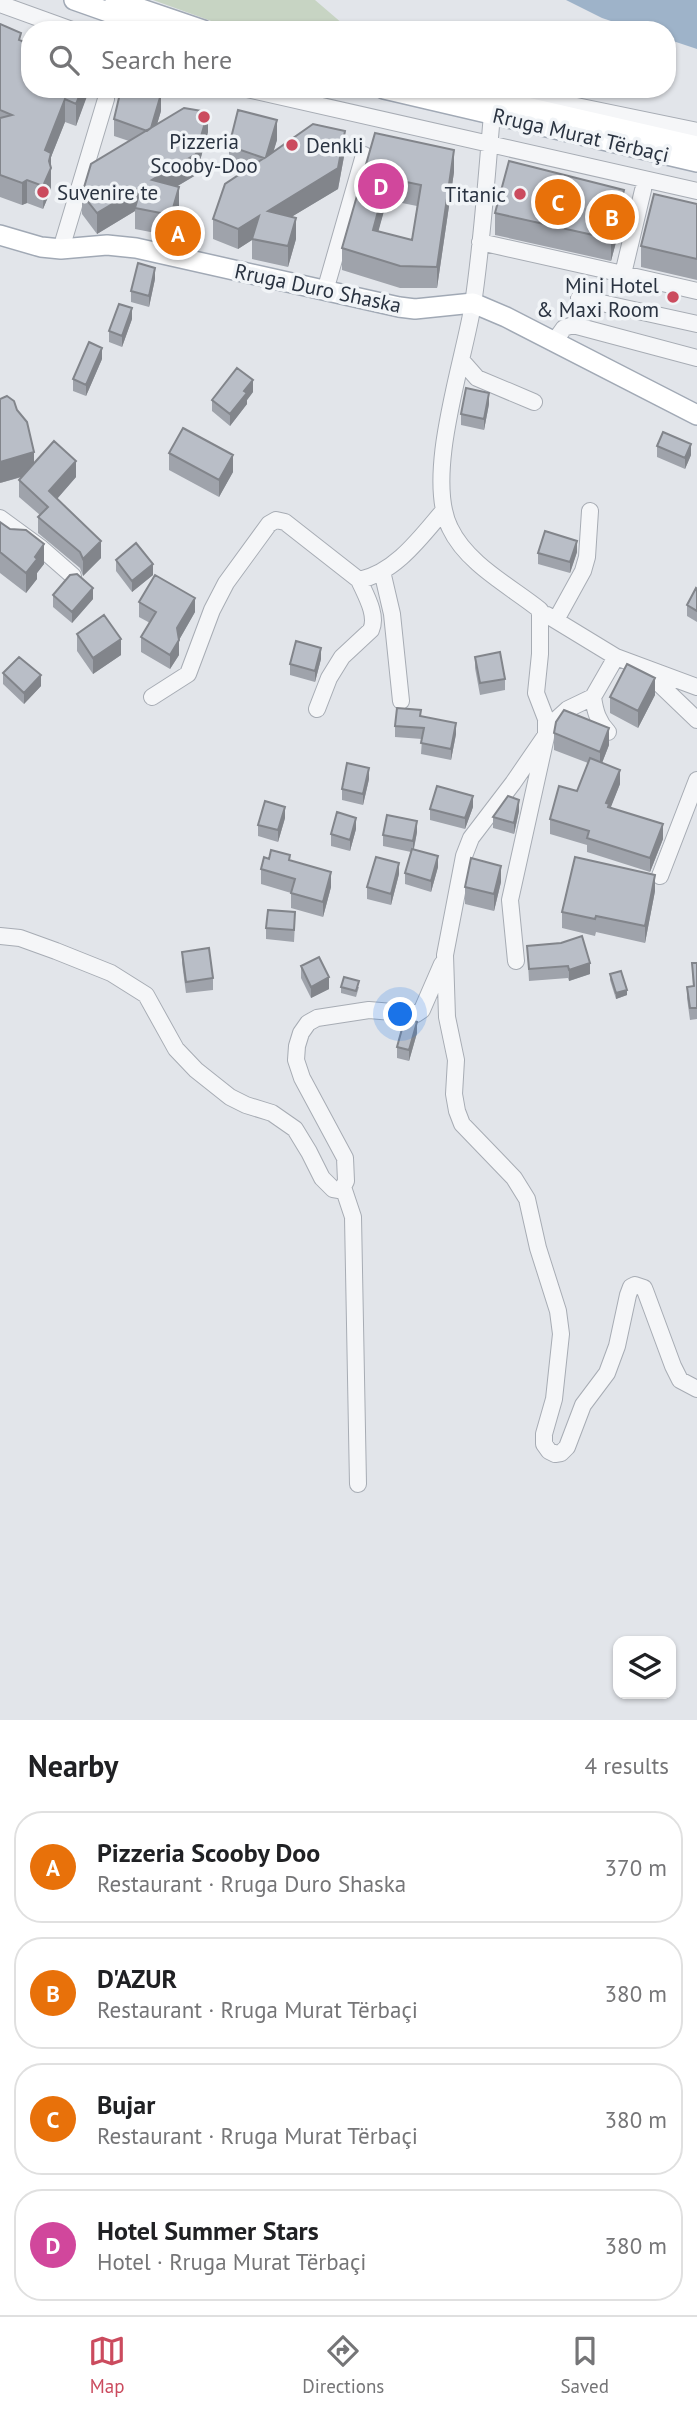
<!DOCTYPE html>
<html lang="en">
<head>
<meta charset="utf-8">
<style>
  body { margin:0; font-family:"PT Sans",sans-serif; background:#f6f6f6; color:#202124 }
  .controls { position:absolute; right:21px; bottom:21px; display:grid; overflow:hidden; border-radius:14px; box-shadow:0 2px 5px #0004 }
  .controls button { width:63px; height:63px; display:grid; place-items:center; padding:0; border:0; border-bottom:2px solid #e0e0e0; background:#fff; color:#202124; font:35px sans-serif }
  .you { position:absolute; left:401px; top:1015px; width:24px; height:24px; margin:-18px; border:5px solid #fff; border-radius:50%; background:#1a73e8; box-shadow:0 0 0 10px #1a73e833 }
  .badge { display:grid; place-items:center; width:46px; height:46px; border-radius:50%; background:#cb4b5e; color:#fff; font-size:23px; font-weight:700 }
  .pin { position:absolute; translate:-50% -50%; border:4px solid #fff; box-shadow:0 2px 7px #0006 }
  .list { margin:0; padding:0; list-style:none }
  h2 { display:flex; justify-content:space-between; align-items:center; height:91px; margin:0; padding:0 28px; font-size:30px }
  h2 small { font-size:23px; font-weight:400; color:#757577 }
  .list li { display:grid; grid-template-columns:46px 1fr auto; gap:21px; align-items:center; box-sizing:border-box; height:112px; margin:0 14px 14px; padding:0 14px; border:2px solid #e0e0e0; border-radius:28px }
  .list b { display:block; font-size:26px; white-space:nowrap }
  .list p { margin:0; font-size:23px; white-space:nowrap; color:#757577 }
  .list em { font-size:23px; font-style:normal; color:#757577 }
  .icon { flex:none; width:38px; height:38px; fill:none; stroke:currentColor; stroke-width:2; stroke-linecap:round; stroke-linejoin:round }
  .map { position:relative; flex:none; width:697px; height:1720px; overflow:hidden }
  .search { position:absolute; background:#fff; box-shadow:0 2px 5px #0004; left:21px; right:21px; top:21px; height:77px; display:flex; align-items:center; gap:18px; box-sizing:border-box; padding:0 24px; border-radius:28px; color:#757577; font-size:26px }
  .sheet { height:595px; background:#fff }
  nav { display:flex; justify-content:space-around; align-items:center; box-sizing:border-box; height:98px; border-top:2px solid #e0e0e0; background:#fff; font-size:19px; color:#757577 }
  nav a { display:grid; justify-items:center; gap:4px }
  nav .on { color:#cb4b5e }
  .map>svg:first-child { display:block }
  .green { fill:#c7d4c3 }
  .water { fill:#9eb3c9 }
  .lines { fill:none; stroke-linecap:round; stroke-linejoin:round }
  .minor-casing { stroke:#a7acb4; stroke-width:18 }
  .major-casing { stroke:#a1a9b5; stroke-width:22 }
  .minor { stroke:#f5f6f8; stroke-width:16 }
  .major { stroke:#fff; stroke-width:19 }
  .wall { fill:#9fa3ab; fill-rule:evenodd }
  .shaded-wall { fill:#82858b }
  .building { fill:#b9bec7; stroke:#82858b; stroke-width:2; fill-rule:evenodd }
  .poi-dot { fill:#cb4b5e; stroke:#f1f4f7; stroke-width:2.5 }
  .labels { text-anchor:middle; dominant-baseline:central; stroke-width:7; stroke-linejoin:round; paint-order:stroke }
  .street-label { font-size:21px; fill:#2a3341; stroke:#f1f4f7 }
  .poi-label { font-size:21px; fill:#2a3341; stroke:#f1f4f7; text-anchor:start }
</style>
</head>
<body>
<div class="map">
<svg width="697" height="1720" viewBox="0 0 697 1720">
  <rect width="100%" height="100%" fill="#e2e5ea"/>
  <path class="green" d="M153,0H315L350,30H250L214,22Z"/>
  <path class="water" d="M566,0H697V49L667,39V30H638L602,18Z"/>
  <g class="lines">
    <g class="minor-casing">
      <path id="minor" d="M0,4L72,30
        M247,89L697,191
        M494,89L697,131
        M493,103C487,169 483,237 473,304C464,361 424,476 450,528C467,564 510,586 540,610V654L536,693L546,719V737L510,900L516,961
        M480,242L623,274L643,190
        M61,249L106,99
        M623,274L697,291
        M325,291L364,155
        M579,298L697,324
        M554,342L564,328L573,325L697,358
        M462,361L477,378L534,402
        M0,518L41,548L73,576
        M382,571L392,614L401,701
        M547,615L616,657
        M556,620L583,571L587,557L590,511
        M648,673L697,720
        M697,687L616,657L593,697L568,709L557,719L513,783L471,838L464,856L445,955L447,1017L456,1060L454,1094L457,1111L462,1124L514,1178L527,1199L538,1248L558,1311L561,1334L554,1399L544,1434V1444L549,1451L555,1454L561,1453L567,1447L583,1405L607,1373L617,1346L628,1295L631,1287L635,1285L644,1288L646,1293L673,1366L680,1380L697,1389
        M152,697L188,674L212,610L226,583L269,524L276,520L285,522L359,580C395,573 421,537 444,510
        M593,697C595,711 598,722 608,732
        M317,709L329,678L342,657L371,630C378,615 365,594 359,580
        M660,876L697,780
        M0,936L20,938L56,951L111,973L146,995L176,1049L196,1070L230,1097L246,1105L272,1113L295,1129L309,1152L322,1178L333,1189L339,1190L343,1187L346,1181L345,1158L302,1078L296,1060L297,1046L301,1033L308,1023L317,1018L369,1010L416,1014L422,1010L442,964
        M343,1187L353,1217L358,1484"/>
    </g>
    <g class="major-casing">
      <path id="major" d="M74,0L159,30
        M115,0L203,30
        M384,89L697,162
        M448,89L697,146
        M0,235L41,247L61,249L107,245L136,248L399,307L415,309L473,303L506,317L697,415"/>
    </g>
    <use href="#minor" class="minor"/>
    <use href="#major" class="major"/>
  </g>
  <path class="wall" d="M0,24L21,41L89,89L76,126L65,122L51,157V190L43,209L27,203L22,205L0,197Z
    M161,111L157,124L208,132L196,175L176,187L179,208L171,236L135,229V211L97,234L82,214V194L129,141L114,136V119Z
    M375,133L454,172L437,288H400L342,270V248ZM387,200L417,206L412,240L378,231Z
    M277,140L273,151H345L338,189L291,217L296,239L288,267L252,259V240L238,249L213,239V219L244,171L229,166V146Z
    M697,204V280L641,267V246Z
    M624,212L611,261L495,235V213Z
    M155,279L149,307L131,302V291Z
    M132,319L122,347L109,342V331Z
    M102,359L86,396L73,391V379Z
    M253,392L247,400V404L230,426L212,411V400Z
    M489,404L484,430L461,425V414Z
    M657,446L691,455L685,469L657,457Z
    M169,453L233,472L219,497L169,470Z
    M34,463L76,477L57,499L101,558L83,576L80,568L38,533V517L40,515L19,497V480L22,477L0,483Z
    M0,522L44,564L37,573V579L26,593L0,573Z
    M577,552L570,573L538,564V553Z
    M116,560L153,575L132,592L116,571Z
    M697,589V622L687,616V605Z
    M53,595L93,599L72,623L53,607Z
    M139,602L195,612L179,640V655L170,669L141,652V637L150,623L139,617Z
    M77,634L121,655L93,674L77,651Z
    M475,657L505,679V690L480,695L475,668Z
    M321,659L315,682L290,675V664Z
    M3,673L41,686L24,704L3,684Z
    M655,695L638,728L610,713V697Z
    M421,716L456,734L451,760L421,754L422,739L395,737V726Z
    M554,733L609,745L602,763L620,784L610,808L663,839L650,872L587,852V845L550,834V819L577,791L588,763L554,750Z
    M369,779L363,805L342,800V789Z
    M473,807L465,829L430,820V809Z
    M519,811L514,834L493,828V817Z
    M285,818L278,842L258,836V825Z
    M356,829L350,851L331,846V834Z
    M417,832L414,849L438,867L431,892L405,884V873L411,852L383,846V835Z
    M269,859L290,860L331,887L323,917L291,908V893L261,884V869Z
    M399,874L391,905L367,899V887Z
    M501,882L494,911L465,904V887Z
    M655,891L645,943L596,932L595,936L562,928V912Z
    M295,923L294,942L266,939V928Z
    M527,946L590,974L569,981L568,978L529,981Z
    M182,952L213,978V990L186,993L182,963Z
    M692,963H697V1019L690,1020L687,998V987L693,986Z
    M301,966L329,989L311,998L301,978Z
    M610,974L627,995L616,999L610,980Z
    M341,987H359L356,997L341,993Z
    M417,1033L409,1061L397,1058V1047Z"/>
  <path class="shaded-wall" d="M82,89H89V91L76,126V104Z
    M161,94V111L150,148V132Z
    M65,99V122L51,157V190L43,209L45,150Z
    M208,112V132L196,175L152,201V180Z
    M277,120V140L266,177V157Z
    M345,131V151L338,189L268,231V211Z
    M454,150V172L437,288V267Z
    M387,178V200L373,251V230Z
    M27,180V203L22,205V183Z
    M141,187L135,211L97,234V213Z
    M179,187V208L171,236V215Z
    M624,190V212L611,261V239Z
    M259,216L252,240L238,249V229Z
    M296,218V239L288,267V246Z
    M155,268V279L149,307V296Z
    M132,308V319L122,347V336Z
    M102,348V359L86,396V385Z
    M253,380V392L247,400V404L230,426V414L244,391Z
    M489,393V404L484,430V419Z
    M691,444V455L685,469V458Z
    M34,452V473L0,483V462Z
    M233,455V472L219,497V480Z
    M76,461V477L49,508V491Z
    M101,541V558L83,576V559Z
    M577,541V552L570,573V562Z
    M44,544V564L37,573V579L26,593V573L35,557Z
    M153,564V575L132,592V581Z
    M93,588V599L72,623V612Z
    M195,598V612L179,640V655L170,669V655L177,628Z
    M121,639V655L93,674V658Z
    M321,648V659L315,682V671Z
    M41,675V686L24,704V693Z
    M655,678V695L638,728V711Z
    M456,723V734L451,760V749Z
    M609,728V745L600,768V752Z
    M369,768V779L363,805V794Z
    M620,770V784L609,812L606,803Z
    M473,796V807L465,829V818Z
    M519,800V811L514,834V823Z
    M285,807V818L278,842V830Z
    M356,818V829L350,851V840Z
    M417,821V832L413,852V841Z
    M663,824V839L650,872V858Z
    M438,856V867L431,892V881Z
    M399,863V874L391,905V894Z
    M501,866V882L494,911V894Z
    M331,872V887L323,917V902Z
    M655,875V891L645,943V926Z
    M590,963V974L569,981V970Z
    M329,977V989L311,998V987Z
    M627,990V995L616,999V993Z
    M417,1022V1033L409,1061V1050Z"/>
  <path class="building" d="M0,24L21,33L19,40L30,44V89H82L76,104L65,99L45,150L51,153L49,161L51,168L43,186L27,180L22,183L0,175V118L12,115L0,110Z
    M121,89H143L161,94L151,128L147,131L114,119Z
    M184,108L208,112L196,154L152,180L179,187L171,215L135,208L141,187L97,213L82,194L91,164Z
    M238,110L277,120L266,157L313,124L345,131L338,168L268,211L296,218L288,246L252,239L259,216L238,229L213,219L225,184L264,158L229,146Z
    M375,133L454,150L437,267L400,266L342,248ZM387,178L421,185L412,240L373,230Z
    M509,161L624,190L611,239L495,213Z
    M654,194L697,204V259L641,246Z
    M138,263L155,268L149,296L131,291Z
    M119,304L132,308L122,336L109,331Z
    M89,342L102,348L86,385L73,379Z
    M237,368L253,380L244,391L247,393L230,414L212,400Z
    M466,388L489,393L484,419L461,414Z
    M7,396L14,401L17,410L27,422L34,452L0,462V399Z
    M183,428L233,455L219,480L169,453Z
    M663,432L691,444L685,458L657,446Z
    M54,441L76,461L49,491L101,541L83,559L80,552L38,517L48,507L19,480Z
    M0,522L10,529L26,530L44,544L35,557L37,559L26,573L0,552Z
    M545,531L577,541L570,562L538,553Z
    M136,543L153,564L132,581L116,560Z
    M77,574L93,588L72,612L53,595L70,575Z
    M155,575L195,598L177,628L179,640L170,655L141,637L156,612L139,602Z
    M696,588L697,589V611L687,605Z
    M104,615L121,639L93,658L77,634Z
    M296,641L321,648L315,671L290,664Z
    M500,652L505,679L480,683L475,657Z
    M19,657L41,675L24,693L3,673Z
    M627,664L655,678L638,711L610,697Z
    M397,708L421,710L420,716L456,723L451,749L421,743L424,728L395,726Z
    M564,710L609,728L600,752L554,733L556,722Z
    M590,758L620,770L606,803L609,804L608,807L663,824L650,858L587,838L589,831L550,819L559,786L577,791Z
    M347,763L369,768L363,794L342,789Z
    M437,786L473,796L465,818L430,809Z
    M508,796L519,800L514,823L493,817Z
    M265,801L285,807L278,830L258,825Z
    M337,812L356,818L350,840L331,834Z
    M387,815L417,821L413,841L383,835Z
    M412,849L438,856L431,881L405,873Z
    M271,850L290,855L289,860L331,872L323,902L291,893L295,879L261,869L264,857L269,859Z
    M376,857L399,863L391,894L367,887Z
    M575,857L655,875L645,926L596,916L595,919L562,912Z
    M471,858L501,866L494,894L465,887Z
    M268,910L295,912L294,930L266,928Z
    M582,936L590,963L569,970L568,966L529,969L527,946L561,943Z
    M209,948L213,978L186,982L182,952Z
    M319,957L329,977L311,987L301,966Z
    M692,963H697V1008H690L687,987L694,986Z
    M621,971L627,990L616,993L610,974Z
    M344,977L359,981L356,991L341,987Z
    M405,1018L417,1022L409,1050L397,1047Z"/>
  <g class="poi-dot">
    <circle cx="204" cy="117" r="7"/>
    <circle cx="292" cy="145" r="7"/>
    <circle cx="43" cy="192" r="7"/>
    <circle cx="520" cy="194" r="7"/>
    <circle cx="673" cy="297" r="7"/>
  </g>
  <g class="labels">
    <g class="street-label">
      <text transform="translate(581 135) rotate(13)">Rruga Murat Tërbaçi</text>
      <text transform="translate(318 288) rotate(12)">Rruga Duro Shaska</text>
    </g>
    <g class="poi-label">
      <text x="204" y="141" text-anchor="middle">Pizzeria<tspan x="204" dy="24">Scooby-Doo</tspan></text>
      <text x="306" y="145">Denkli</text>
      <text x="57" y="192">Suvenire te</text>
      <text x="506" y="194" text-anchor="end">Titanic</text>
      <text x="659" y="285" text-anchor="end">Mini Hotel<tspan x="659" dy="24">&amp; Maxi Room</tspan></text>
    </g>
  </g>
</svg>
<div class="controls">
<button><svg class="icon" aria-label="layers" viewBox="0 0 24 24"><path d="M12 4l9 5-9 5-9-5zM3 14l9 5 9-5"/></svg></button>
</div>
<div class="you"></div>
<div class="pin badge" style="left:178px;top:233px;background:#e8710a">A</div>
<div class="pin badge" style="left:612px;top:217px;background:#e8710a">B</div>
<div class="pin badge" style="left:558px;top:202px;background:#e8710a">C</div>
<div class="pin badge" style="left:381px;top:186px;background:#d1479c">D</div>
<div class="search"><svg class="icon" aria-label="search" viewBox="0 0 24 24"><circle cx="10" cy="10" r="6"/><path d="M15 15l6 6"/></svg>Search here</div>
</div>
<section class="sheet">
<h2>Nearby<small>4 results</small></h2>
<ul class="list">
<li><span class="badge" style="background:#e8710a">A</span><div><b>Pizzeria Scooby Doo</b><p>Restaurant · Rruga Duro Shaska</p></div><em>370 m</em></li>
<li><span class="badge" style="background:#e8710a">B</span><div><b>D'AZUR</b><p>Restaurant · Rruga Murat Tërbaçi</p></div><em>380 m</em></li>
<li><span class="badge" style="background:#e8710a">C</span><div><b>Bujar</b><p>Restaurant · Rruga Murat Tërbaçi</p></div><em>380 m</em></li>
<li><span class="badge" style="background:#d1479c">D</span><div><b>Hotel Summer Stars</b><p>Hotel · Rruga Murat Tërbaçi</p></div><em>380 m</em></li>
</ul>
</section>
<nav>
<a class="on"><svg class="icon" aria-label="map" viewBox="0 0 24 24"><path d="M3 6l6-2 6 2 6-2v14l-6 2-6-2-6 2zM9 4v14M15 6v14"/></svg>Map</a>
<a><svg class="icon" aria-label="directions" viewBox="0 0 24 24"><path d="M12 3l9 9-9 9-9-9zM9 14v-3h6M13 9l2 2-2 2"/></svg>Directions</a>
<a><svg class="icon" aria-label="saved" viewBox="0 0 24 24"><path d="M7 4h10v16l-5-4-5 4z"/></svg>Saved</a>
</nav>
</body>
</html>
